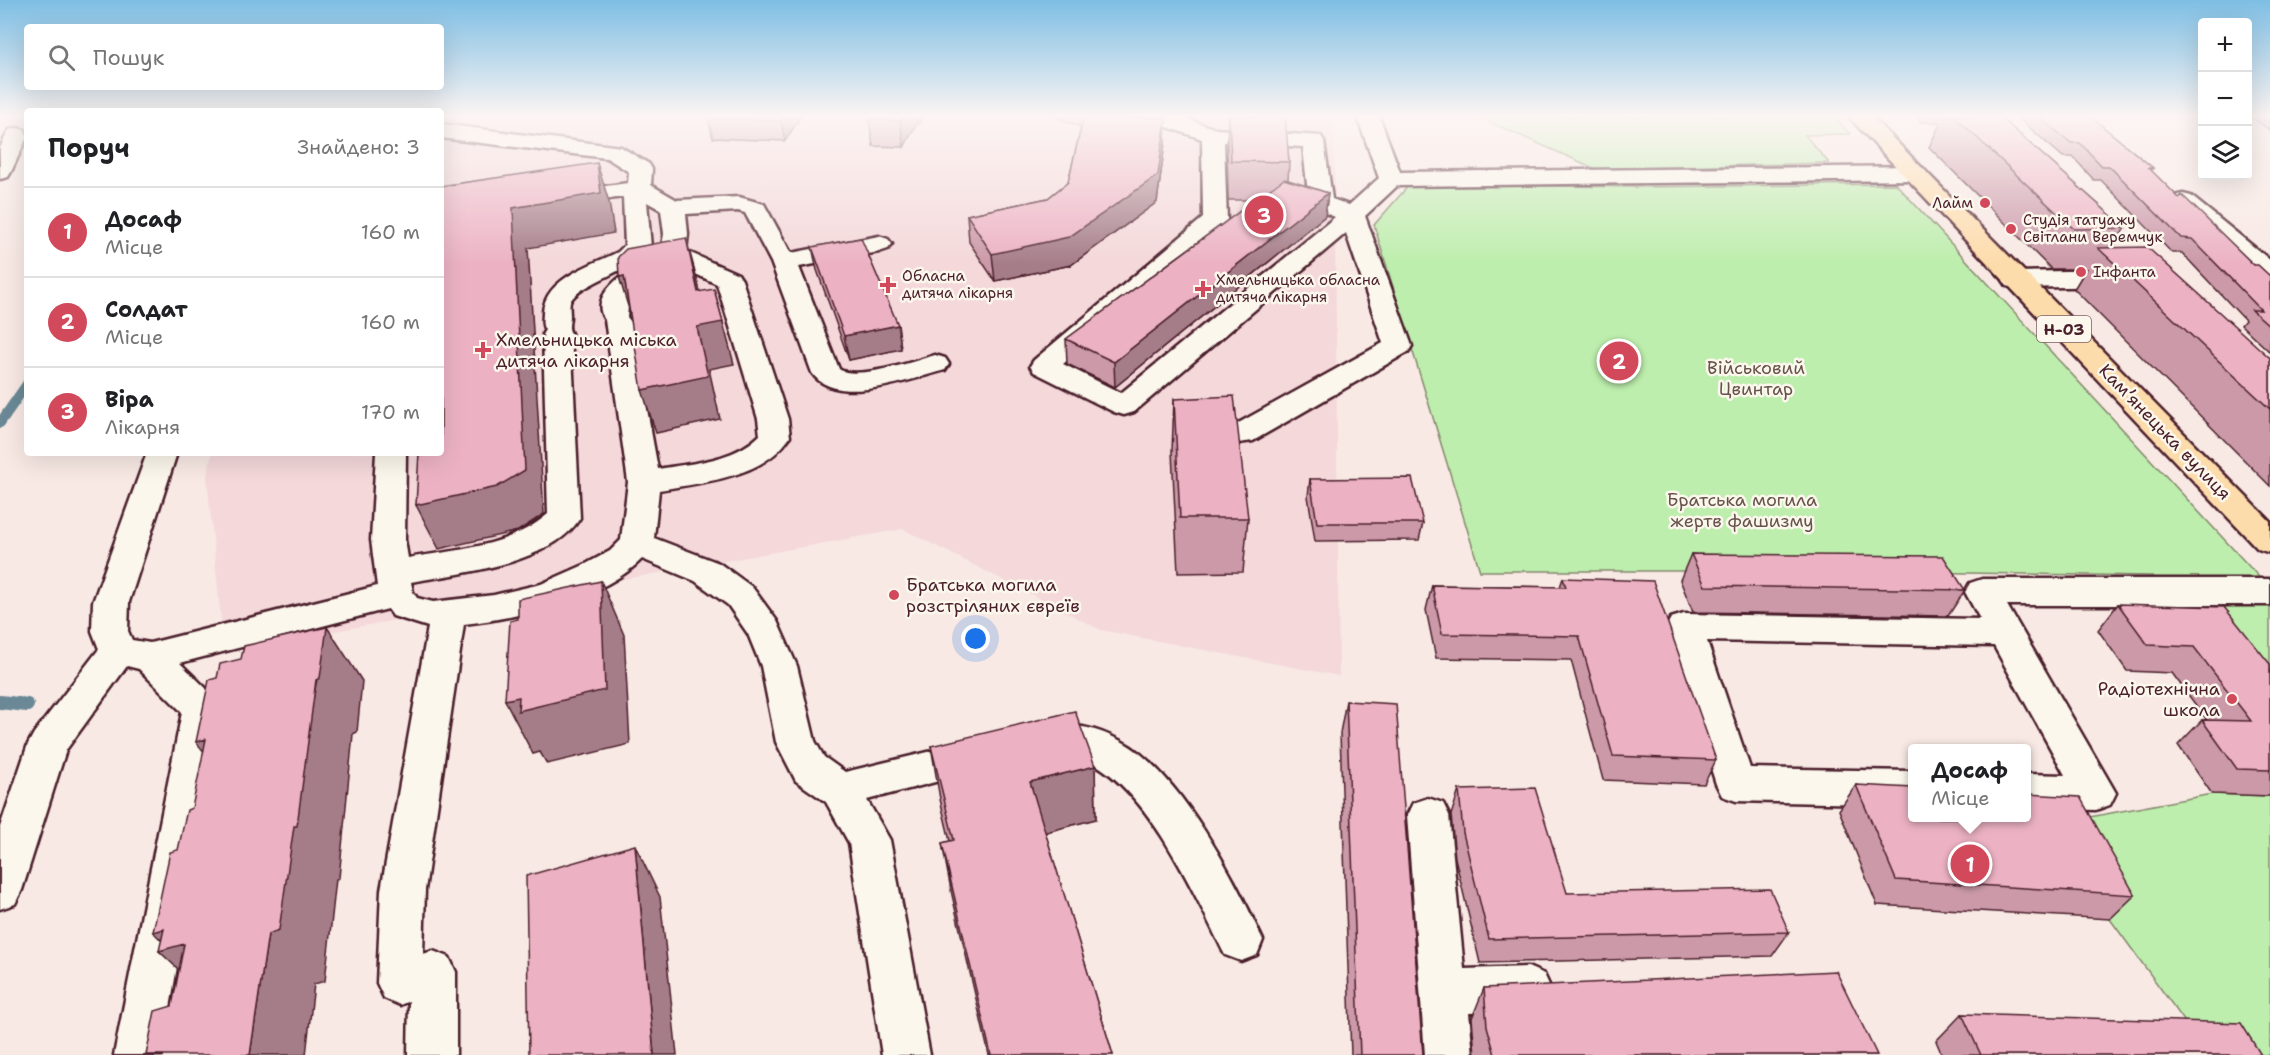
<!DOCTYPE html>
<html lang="uk">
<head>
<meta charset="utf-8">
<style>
  body { margin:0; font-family:"Shantell Sans",sans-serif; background:#f2f2f2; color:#202124 }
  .controls { position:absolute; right:18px; top:18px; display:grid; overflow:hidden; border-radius:6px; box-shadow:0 6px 24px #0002 }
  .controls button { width:54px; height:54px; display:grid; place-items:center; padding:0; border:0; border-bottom:2px solid #e0e0e0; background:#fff; color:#202124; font:30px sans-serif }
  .you { position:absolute; left:976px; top:639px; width:21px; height:21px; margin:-15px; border:4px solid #fff; border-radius:50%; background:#1a73e8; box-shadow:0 0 0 9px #1a73e833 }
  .badge { display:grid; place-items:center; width:39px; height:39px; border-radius:50%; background:#d1495b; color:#fff; font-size:20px; font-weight:700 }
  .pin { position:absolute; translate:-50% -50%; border:3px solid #fff; box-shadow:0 2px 6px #0006 }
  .popup { position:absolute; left:1908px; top:744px; width:123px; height:78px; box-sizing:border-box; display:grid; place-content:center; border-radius:6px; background:#fff; filter:drop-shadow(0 2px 4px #0005); font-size:20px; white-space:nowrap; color:#757577 }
  .popup b { font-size:22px; color:#202124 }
  .popup::after { content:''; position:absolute; left:50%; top:100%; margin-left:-12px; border:12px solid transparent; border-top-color:#fff }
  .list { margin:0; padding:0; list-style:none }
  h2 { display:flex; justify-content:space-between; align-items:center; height:78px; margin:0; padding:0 24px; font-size:26px }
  h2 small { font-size:20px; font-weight:400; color:#757577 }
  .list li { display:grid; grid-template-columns:39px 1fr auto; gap:18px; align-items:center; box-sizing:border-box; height:90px; padding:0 24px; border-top:2px solid #e0e0e0 }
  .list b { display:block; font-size:22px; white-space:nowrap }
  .list p { margin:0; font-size:20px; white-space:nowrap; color:#757577 }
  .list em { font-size:20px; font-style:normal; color:#757577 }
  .icon { flex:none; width:33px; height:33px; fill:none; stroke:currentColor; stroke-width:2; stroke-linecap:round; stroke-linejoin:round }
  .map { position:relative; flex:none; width:2270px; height:1055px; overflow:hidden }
  .search { position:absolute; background:#fff; box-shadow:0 6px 24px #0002; left:24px; top:24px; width:420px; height:66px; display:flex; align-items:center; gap:15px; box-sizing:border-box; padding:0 21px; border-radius:6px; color:#757577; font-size:22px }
  .panel { position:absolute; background:#fff; box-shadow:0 6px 24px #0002; left:24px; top:108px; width:420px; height:348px; border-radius:6px }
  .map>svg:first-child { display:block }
  .built { fill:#f4d8da }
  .green { fill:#bdeead; stroke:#84866c; stroke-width:1.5 }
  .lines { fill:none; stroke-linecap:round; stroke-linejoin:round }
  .stream-far1 { stroke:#6a8896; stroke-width:10 }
  .stream { stroke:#6a8896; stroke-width:14 }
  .minor-casing { stroke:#4a1f2b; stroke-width:5 }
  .major-casing { stroke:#4a1f2b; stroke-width:5 }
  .minor { fill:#fbf7ec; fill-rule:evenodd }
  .major { fill:#fddcac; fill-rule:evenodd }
  .wall { fill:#cb99a8; stroke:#4a1f2b; stroke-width:1.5 }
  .shaded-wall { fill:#a57d88; stroke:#4a1f2b; stroke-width:1.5 }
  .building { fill:#ecb2c3; stroke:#4a1f2b; stroke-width:1.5 }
  .poi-dot { fill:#d1495b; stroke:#fbf7ec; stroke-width:2 }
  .labels { text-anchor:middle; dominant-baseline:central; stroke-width:5; stroke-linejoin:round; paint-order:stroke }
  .far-poi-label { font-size:15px; fill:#4a1f2b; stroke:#fbf7ec; text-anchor:start }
  .shield { fill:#fbf7ec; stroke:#7f6065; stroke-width:1.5 }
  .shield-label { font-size:16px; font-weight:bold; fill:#4a1f2b }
  .poi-label { font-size:18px; fill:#4a1f2b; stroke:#fbf7ec; text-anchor:start }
  .park-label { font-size:18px; fill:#67534c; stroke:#fbf7ec }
  .street-label { font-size:18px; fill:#4a1f2b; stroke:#fbf7ec }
</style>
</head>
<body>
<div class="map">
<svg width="2270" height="1055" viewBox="0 0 2270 1055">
  <rect width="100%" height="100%" fill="#f8e9e4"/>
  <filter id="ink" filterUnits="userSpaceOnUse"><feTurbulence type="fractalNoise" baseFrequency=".0167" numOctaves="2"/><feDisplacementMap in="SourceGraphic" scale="12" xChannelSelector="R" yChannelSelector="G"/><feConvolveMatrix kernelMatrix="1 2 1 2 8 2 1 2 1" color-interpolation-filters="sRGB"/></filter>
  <g filter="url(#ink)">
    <path class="built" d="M441,116H1334L1339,676L1101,630L903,529L224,651L207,477L212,453H441Z"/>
    <path class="green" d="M1476,116H1833L1850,134L1805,135L1829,163L1596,169Z
      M1410,184L1636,187L1896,184L2270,589V720L2202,633L2152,576L1851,571H1480L1374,225Z
      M2212,794L2270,796V1055H2209L2110,919L2058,823Z"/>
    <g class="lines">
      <path class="stream-far1" d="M0,423L27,384"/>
      <path class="stream" d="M0,702L27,705"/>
      <g class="minor-casing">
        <path id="minor" d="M1147,116H1179L1216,129L1321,136L1324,141L1332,199L1349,205L1379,178L1357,116H1379L1400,172L1915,166L1923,168L1927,173L1923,178L1915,180L1397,186L1365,216L1412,346L1408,352L1253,441L1194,449L1183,446L1179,439L1183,432L1235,425L1383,343L1346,233L1134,412L1124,415L1114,412L1034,372L1030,366L1034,360L1203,218L1202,139L1150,121ZM1224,142L1303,147L1309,203L1313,208L1335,217L1121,393L1063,364L1224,225L1227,220Z
          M441,124L621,147L649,164L652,169L651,185L677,200L739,197L764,204L791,253L879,236L888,239L892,244L888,249L879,252L799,267L839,369C855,381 915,361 935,355L945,358L949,364L945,370C911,379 836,408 812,373L771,262L745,213L738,211L686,214L688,234L686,251L738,274L742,280L788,419L790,437C763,478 703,482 659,490L654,538L719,563L752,587L777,621L797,666L815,741L824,757L845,772L978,740L992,745L998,756L992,767L867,800L890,840L930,1055H882L849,843L826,802L796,781L776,742L761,666L748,634L728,605L695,581L642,559C603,599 518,618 464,624L425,890L423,954L433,951L449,957L456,972V1055H408L409,1001L400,1005L384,998L377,983L381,890L428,627L393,616L388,609L180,663L215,697L221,708L162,1055H114L182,712L139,669L127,666L66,750L22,890L15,904L0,909V827L28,744L34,733L99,649L92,631L93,602L147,453H177L129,602L128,631L132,640L150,643L377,586L371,540L376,453H406L405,540L408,558C455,550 510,547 548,514L543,333L545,330C541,324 543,319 543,312C545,278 592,265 618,252L625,245L623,197L561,206L553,204L549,199L553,194L561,192L628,183L629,172L607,158L441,138ZM647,202L661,210L664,234L661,251C642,263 584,290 605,320L628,482L621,540L610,551L584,565L541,584L494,595L433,602L417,598L413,592L411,582C461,573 552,564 580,518L571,333C567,328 570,323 570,316C570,312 569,305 570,302C577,284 635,270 651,247ZM674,264L717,284L758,419L760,435C734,461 692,463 658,469L631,322L627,317L629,297L635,290Z
          M17,128L25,130L27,137L11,172L8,177L0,179V148L9,130Z
          M2183,194L2191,196L2270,260V281L2261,278L2175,206L2171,201L2175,196Z
          M2123,270L2132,272L2136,278L2132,284L2123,286L2016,288L2007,286L2003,280L2007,274L2016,272Z
          M1982,579H2270V605H2007L2116,793L2110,805L2096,810L2027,808V774L2065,775L1994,646L1707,641L1750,768L1913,771V805L1736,801L1722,796L1716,784L1666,627L1671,618L1684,614L1980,619L1965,592L1970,583Z
          M1042,724C1073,724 1093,726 1121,741C1179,771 1237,882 1263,940L1257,955L1241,961L1225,955C1195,895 1153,799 1095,764C1074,751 1050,759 1028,751L1023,740L1028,729Z
          M1428,798L1443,803L1449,815L1464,969L1528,967L1544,974L1551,989L1544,1004L1528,1011L1469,1013L1473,1055H1425L1407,815L1413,803Z"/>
      </g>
      <g class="major-casing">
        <path id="major" d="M1848,116H1871L2270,521V553L2258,549Z"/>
      </g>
      <use href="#minor" class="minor"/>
      <use href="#major" class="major"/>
    </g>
    <path class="wall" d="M710,116H801L785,141L713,138L708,118Z
      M871,116H922L919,123H917L904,147L873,146L869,119Z
      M1054,116H1151L1165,143L1157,202L1071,265L995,281L969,242L967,215L1048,198L1068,182L1081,127Z
      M1228,116H1285L1289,162L1288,180L1328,193L1325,216L1115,387L1067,364L1066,339L1255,200H1228L1227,144Z
      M1915,116H1999L2125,228L2113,248L2270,358V486L2074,289L2086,269H2051L1929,147L1941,122H1921Z
      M2016,116H2090L2153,168L2151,171L2179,198L2254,265L2270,276V352L2241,325L2245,320L2182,253H2172L2101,180H2094L2073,157H2063Z
      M2249,116H2270V130Z
      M812,247L898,325L901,349L849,360L817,270Z
      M1174,399L1248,518L1243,572L1178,573L1172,452Z
      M1310,479L1423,523L1419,540L1315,541L1308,496Z
      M1691,554L1965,590L1948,616L1693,612L1680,580Z
      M1563,578L1716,760L1704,784L1603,780L1571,660L1436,658L1426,610L1432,585L1560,587Z
      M2118,604L2270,664V796L2212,794L2178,745L2202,720H2207L2172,673L2127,671L2098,630Z
      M1346,701L1423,1055H1351L1340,733Z
      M931,746L1095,766L1096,819L1045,832L1113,1055H989L952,895L942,843L950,841L940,799Z
      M1856,785L2135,895L2110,919L1877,905L1839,810Z
      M1459,790L1567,893L1789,932L1772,956L1480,963L1455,858L1451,815Z
      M1484,988L1877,1055H1475L1472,1018Z
      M1962,1014L2261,1055H1942L1936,1041Z"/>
    <path class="shaded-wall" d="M784,116H801L785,141L781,121Z
      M903,116H916L917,123L904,147L900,121Z
      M918,116H922L919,123Z
      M1120,116H1151V124L1119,117Z
      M1166,118L1165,143L1157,202L1071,265L995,281L992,254Z
      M597,163L609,202L614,233L528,248L544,514L518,531L439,549L416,505L513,208Z
      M1328,193L1325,216L1115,387L1114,362Z
      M686,238L697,279L708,325L714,289L734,364L709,369L720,419L656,433L642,390L697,327L698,292Z
      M624,276L632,319L619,277Z
      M898,325L901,349L849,360L844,336Z
      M601,581L624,635L630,744L547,764L540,752L533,754L505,700Z
      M327,627L362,681L357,732L353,734L339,878L336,879L325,981L314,984L306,1055H250L268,934Z
      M206,739L240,796L196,742Z
      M1095,766L1096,819L1035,835L1030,782Z
      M635,845L660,897L677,1055H654Z
      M164,929L184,944L212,1001L159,951L169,948L153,932Z"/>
    <path class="building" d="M710,116H784L781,121L708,118Z
      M871,116H903L900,121L869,119Z
      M1084,116L1166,118L1158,175L1069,237L992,254L967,215L1048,198L1068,182Z
      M1229,116H1285L1289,162L1231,161Z
      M1954,116H1999L2125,228L2074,229Z
      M2038,116H2090L2153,168H2149L2179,198L2182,195L2254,265H2258L2270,276V326L2252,310H2261L2192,239L2181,238L2109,166H2102L2080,143H2071Z
      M597,163L601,193L513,208L525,470L497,487L416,505L419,453H441V186Z
      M1284,179L1328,193L1114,362L1066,339Z
      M686,238L698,292L714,289L723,322L697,327L708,376L642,390L624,276L619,277L618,257L626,249Z
      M861,238L898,325L844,336L812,247Z
      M2147,247L2270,358V409L2098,248Z
      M1234,396L1248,518H1180L1174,399Z
      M1412,478L1423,523H1317L1310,479Z
      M1691,554L1943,556L1965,590L1705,586Z
      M1563,578L1653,581L1716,760L1613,756L1579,636L1442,634L1432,585L1566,587Z
      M601,581L605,690L518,711L519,697L505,700L510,621L518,619V599Z
      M2118,604L2224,607L2270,664V770L2237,769L2202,720L2251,721L2194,647L2148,645Z
      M327,627L320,678L316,680L297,826H294L279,930L268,934L250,1055H146L155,1011L172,1006L184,944L159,951L164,929L153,932L170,852L178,850L187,810L192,808L206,739L196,742L209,680L217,678L220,664L241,659L244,646Z
      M1346,701L1396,704L1423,1055H1360Z
      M1075,711L1095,766L1030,782L1113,1055H991L942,843L954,840L931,746Z
      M1856,785L1913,788V818H2027V794L2080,797L2135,895L1896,880Z
      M1535,788L1567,893L1770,889L1789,932L1489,939L1463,833L1459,790Z
      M635,845L654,1055H529L526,876Z
      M1836,971L1877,1055H1495L1487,1026L1484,988Z
      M1962,1014L2241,1023L2261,1055H1981Z"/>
  </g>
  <linearGradient id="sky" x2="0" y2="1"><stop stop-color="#7ebee4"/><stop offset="0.44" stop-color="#fcf5f3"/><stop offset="1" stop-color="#fcf5f3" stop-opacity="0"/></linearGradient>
  <rect width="2270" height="264" fill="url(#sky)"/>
  <g class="poi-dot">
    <circle cx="1985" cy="203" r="6"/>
    <circle cx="2011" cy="229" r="6"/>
    <circle cx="2081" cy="272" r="6"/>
    <path d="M885 276h6v6h6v6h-6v6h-6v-6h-6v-6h6z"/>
    <path d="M1200 280h6v6h6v6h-6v6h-6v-6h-6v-6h6z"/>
    <path d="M480 341h6v6h6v6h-6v6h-6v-6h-6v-6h6z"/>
    <circle cx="894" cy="595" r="6"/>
    <circle cx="2232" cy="699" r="6"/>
  </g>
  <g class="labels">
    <g class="far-poi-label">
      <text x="1973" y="203" text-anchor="end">Лайм</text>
      <text x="2023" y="220">Студія татуажу<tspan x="2023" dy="17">Світлани Веремчук</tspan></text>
      <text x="2093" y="272">Інфанта</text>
      <text x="902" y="276">Обласна<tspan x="902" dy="17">дитяча лікарня</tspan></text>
      <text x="1216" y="280">Хмельницька обласна<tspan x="1216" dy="17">дитяча лікарня</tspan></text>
    </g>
    <rect class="shield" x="2037" y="316" width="54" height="26" rx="4.5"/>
    <g class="shield-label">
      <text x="2064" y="329">Н-03</text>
    </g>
    <g class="poi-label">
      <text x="496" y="340">Хмельницька міська<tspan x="496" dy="21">дитяча лікарня</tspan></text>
      <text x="906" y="585">Братська могила<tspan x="906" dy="21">розстріляних євреїв</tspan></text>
      <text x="2220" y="689" text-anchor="end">Радіотехнічна<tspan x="2220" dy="21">школа</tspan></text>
    </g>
    <g class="park-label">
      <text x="1756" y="368">Військовий<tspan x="1756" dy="21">Цвинтар</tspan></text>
      <text x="1742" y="500">Братська могила<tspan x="1742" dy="21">жертв фашизму</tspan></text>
    </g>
    <g class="street-label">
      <text transform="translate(2165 432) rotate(46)">Камʼянецька вулиця</text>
    </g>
  </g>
</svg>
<div class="controls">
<button>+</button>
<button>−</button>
<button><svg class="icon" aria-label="layers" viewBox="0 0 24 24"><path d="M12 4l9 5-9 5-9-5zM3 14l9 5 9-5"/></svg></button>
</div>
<div class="you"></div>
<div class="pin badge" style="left:1970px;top:864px">1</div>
<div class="popup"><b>Досаф</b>Місце</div>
<div class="pin badge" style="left:1619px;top:361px">2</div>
<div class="pin badge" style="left:1264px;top:215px">3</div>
<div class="search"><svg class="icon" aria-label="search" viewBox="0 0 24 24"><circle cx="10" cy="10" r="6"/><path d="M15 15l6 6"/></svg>Пошук</div>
<section class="panel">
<h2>Поруч<small>Знайдено: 3</small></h2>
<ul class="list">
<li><span class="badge">1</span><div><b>Досаф</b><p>Місце</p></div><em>160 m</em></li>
<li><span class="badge">2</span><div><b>Солдат</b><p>Місце</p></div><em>160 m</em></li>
<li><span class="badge">3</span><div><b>Віра</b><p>Лікарня</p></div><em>170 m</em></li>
</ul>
</section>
</div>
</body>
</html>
